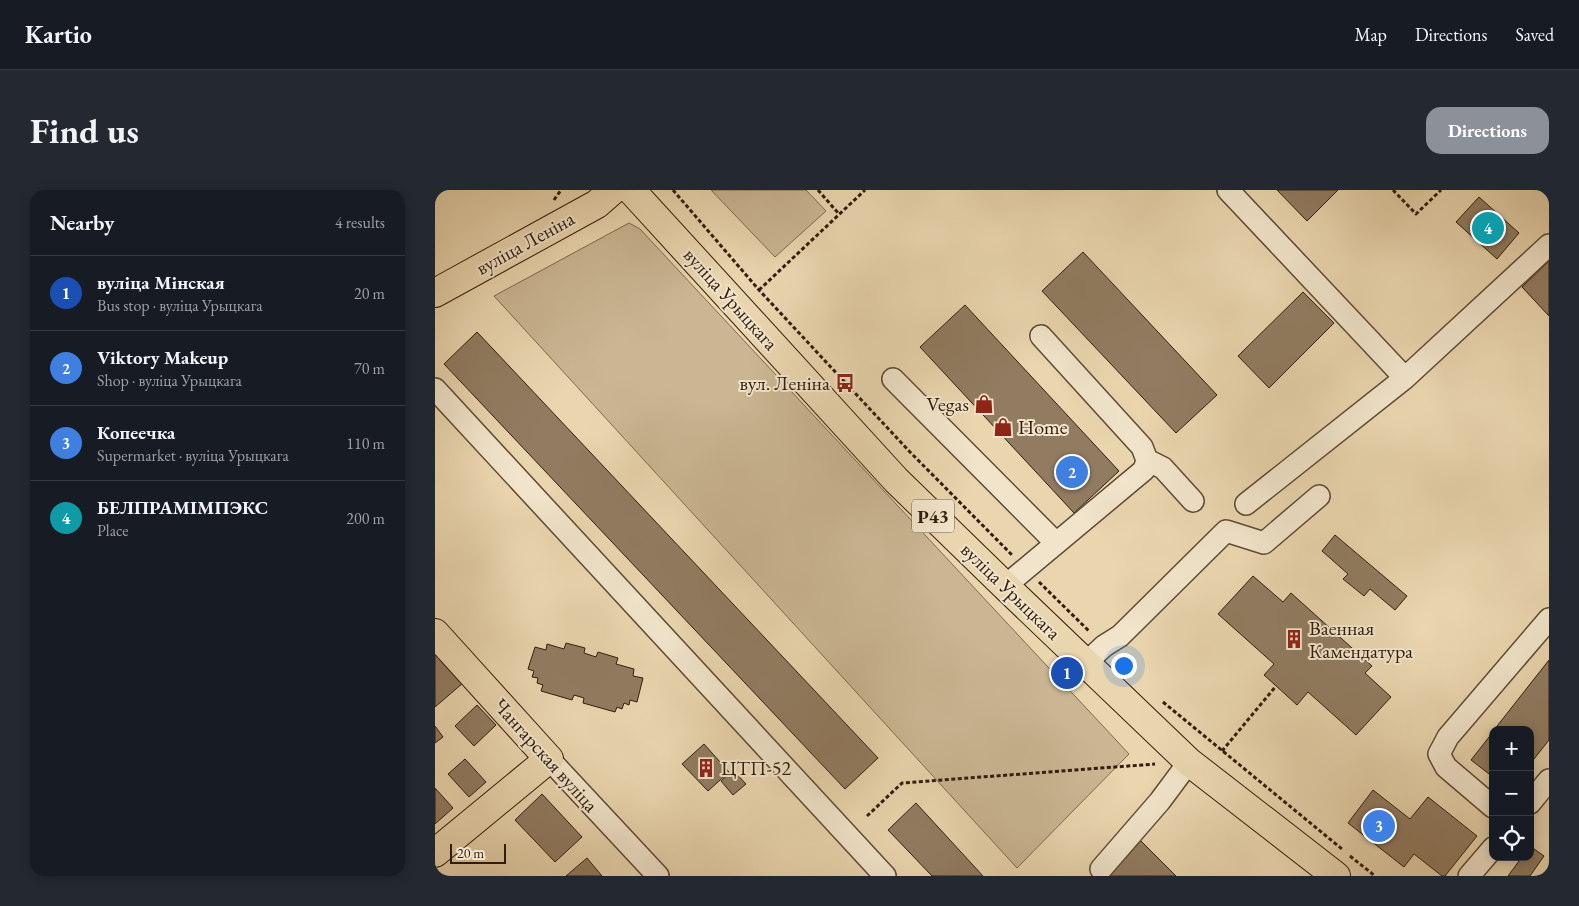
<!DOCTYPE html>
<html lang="en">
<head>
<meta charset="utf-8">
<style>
  body { margin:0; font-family:"EB Garamond",serif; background:#242831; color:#f1f3f6 }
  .controls { position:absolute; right:15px; bottom:15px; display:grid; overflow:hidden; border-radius:10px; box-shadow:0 2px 12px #0003 }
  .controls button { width:45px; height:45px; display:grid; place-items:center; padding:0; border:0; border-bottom:1px solid #363941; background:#171b24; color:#f1f3f6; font:25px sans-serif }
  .scale { position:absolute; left:15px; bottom:12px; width:56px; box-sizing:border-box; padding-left:5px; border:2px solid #321c0e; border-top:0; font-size:14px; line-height:18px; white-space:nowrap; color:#321c0e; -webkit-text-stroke:4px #f1e4ca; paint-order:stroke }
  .you { position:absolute; left:688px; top:475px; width:18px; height:18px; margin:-12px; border:4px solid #fff; border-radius:50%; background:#1a73e8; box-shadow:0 0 0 8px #1a73e833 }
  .badge { display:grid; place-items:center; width:32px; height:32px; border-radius:50%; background:#8c9099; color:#fff; font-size:16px; font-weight:700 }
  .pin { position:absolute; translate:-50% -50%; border:2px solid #fff; box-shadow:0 1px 5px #0006 }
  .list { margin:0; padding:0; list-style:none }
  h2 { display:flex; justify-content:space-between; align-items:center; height:65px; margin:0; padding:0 20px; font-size:21px }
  h2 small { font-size:16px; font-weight:400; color:#9ea1a6 }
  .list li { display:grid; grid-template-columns:32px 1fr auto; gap:15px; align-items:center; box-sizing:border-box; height:75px; padding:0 20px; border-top:1px solid #363941 }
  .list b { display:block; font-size:19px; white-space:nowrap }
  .list p { margin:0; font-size:16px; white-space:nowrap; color:#9ea1a6 }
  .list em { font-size:16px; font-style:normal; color:#9ea1a6 }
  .icon { flex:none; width:28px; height:28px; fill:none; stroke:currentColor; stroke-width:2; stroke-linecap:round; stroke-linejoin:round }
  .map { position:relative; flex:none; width:1114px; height:686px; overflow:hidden; border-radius:15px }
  header { display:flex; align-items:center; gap:30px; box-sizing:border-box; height:70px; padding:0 25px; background:#171b24; border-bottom:1px solid #363941 }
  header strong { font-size:24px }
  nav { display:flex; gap:28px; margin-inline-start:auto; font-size:18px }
  .intro { display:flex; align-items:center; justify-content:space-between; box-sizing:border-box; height:120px; padding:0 30px }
  h1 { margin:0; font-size:35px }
  .button { padding:12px 22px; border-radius:15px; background:#8c9099; color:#fff; font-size:18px; font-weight:700 }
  main { display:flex; gap:30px; padding:0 30px }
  aside { flex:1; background:#171b24; border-radius:15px; box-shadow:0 2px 12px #0003 }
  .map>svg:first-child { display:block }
  .green { fill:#cab693; stroke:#7e6950 }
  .building { fill:#917c61; stroke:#321c0e }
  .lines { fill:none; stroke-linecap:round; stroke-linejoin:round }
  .minor-casing { stroke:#604a36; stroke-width:24 }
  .major-casing { stroke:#321c0e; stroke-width:30 }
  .path { stroke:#321c0e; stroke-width:3; stroke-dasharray:4 2.5; stroke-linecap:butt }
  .minor { stroke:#f1e4ca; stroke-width:21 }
  .major { stroke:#e9d5ae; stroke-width:28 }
  .labels { text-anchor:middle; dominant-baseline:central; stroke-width:4; stroke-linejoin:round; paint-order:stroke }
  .shield { fill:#f1e4ca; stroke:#6b5846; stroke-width:1 }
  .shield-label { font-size:19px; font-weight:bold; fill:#321c0e }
  .street-label { font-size:20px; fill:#321c0e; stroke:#f1e4ca }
  .poi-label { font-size:20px; fill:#321c0e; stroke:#f1e4ca; text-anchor:start }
</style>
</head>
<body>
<header>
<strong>Kartio</strong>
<nav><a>Map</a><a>Directions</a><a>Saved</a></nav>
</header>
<div class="intro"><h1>Find us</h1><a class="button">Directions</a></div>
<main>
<aside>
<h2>Nearby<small>4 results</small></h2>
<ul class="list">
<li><span class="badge" style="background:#1a4fb4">1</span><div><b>вуліца Мінская</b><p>Bus stop · вуліца Урыцкага</p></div><em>20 m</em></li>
<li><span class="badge" style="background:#3f7fe0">2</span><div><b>Viktory Makeup</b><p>Shop · вуліца Урыцкага</p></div><em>70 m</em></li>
<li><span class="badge" style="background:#3f7fe0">3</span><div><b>Копеечка</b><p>Supermarket · вуліца Урыцкага</p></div><em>110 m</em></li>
<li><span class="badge" style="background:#0f9aa8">4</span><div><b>БЕЛПРАМІМПЭКС</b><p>Place</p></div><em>200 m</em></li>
</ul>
</aside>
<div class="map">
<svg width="1114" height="686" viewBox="0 0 1114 686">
  <rect width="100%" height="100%" fill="#e9d5ae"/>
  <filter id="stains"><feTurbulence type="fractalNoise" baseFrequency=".004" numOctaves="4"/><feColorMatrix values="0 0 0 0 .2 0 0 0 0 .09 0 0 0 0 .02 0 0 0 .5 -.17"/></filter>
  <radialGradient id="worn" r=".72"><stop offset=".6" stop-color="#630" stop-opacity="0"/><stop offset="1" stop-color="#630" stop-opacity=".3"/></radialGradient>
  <path class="green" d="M276,0H371L391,21L340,67Z
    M194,33L205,39L694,564L582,678L59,106Z"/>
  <path class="building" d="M842,0H903L872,31Z
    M1044,7L1084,43L1062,69L1021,32Z
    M648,62L782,205L741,243L607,101Z
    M1114,71V126L1087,97Z
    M868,102L899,133L834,198L803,166Z
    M530,115L684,281L639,323L485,157Z
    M42,142L443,568L410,599L9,174Z
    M900,345L972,406L960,420L935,399L929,406L908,389L913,384L887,361Z
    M818,386L848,412L856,403L937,476L930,483L956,507L921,545L873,502L862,515L829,485L839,474L783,424Z
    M131,453L150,458L149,463L161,467L163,462L183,468L181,474L199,479L198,486L208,488L202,512L195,510L194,515L189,513L187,519L182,517L180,522L148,513L149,508L139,505L137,510L106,501L108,495L102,493L103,488L97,487L99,481L93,479L100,457L111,460L112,454L129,459Z
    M0,459L28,493L0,517Z
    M1114,470V550L1095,574V540H1059Z
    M42,515L61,535L39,556L20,536Z
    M0,536L8,547L0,553Z
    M1058,542V587L1036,570Z
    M269,554L294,582L273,601L247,574Z
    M30,569L51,592L34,607L13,584Z
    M298,580L311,594L298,605L286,591Z
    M0,598L18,618L0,634Z
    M938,600L975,629L993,607L1042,646L1010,686H1007L979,664L969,677L913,633Z
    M107,604L147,647L120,672L80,630Z
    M481,613L548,686H497L453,640Z
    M704,649L741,686H668Z
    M1095,656L1109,666L1095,686H1073L1087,667H1095Z
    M152,668L167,686H131Z"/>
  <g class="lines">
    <g class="minor-casing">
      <path id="minor" d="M793,0L970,188
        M458,189L621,353
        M0,199L450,686
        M712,270L728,278L758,311
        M811,314L970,188L1114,55
        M570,396L709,280L712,270L707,257L606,146
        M651,473L669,456L685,446L791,341L829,353L884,306
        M114,569L223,686
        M1095,613L1114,590
        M1058,617L1011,577L1004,564L1013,547L1114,429
        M666,679L725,611L754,572
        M1034,686L1058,658"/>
    </g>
    <g class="major-casing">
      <path id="major" d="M196,0L461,290L570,396L754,572L901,686
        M0,103L162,14L178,0
        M0,443L114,569L0,663"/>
    </g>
    <path class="path" d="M238,0L324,100L475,262L577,365
      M383,0L404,24
      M958,0L981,24L1006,0
      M119,10L126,0
      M324,100L430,0
      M604,392L655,442
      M728,512L907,659
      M787,561L841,496
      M432,626L467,593L720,574
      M915,666L940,686"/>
    <use href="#minor" class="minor"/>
    <use href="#major" class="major"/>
  </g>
  <defs>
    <g id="bus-bare" transform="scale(1.5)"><path d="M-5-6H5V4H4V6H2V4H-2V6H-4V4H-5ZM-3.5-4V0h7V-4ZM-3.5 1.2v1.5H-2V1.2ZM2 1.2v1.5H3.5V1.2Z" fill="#8f2418" stroke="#f1e4ca" stroke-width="2.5" paint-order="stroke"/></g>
    <g id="shop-bare" transform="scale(1.5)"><path d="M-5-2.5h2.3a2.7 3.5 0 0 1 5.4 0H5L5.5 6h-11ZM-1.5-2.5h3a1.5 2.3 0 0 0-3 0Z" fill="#8f2418" stroke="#f1e4ca" stroke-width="2.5" paint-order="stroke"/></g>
    <g id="building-bare" transform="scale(1.5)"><path d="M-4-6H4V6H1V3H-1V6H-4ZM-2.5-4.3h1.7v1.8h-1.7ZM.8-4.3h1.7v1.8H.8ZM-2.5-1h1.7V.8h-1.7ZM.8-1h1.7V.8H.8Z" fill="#8f2418" stroke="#f1e4ca" stroke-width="2.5" paint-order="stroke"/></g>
  </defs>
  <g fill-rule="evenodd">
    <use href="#bus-bare" x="410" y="193"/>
    <use href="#shop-bare" x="549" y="214"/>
    <use href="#shop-bare" x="568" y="237"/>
    <use href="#building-bare" x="859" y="449"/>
    <use href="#building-bare" x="271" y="578"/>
  </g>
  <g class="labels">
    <rect class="shield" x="477" y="309.5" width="42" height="33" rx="4"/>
    <g class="shield-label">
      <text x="498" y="326">Р43</text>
    </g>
    <g class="street-label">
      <text transform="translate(90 53) rotate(-29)">вуліца Леніна</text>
      <text transform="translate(296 109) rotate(48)">вуліца Урыцкага</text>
      <text transform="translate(576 401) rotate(44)">вуліца Урыцкага</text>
      <text transform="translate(111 565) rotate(48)">Чангарская вуліца</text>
    </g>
    <g class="poi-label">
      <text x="395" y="193" text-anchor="end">вул. Леніна</text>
      <text x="534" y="214" text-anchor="end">Vegas</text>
      <text x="583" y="237">Home</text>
      <text x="874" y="438">Ваенная<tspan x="874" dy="23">Камендатура</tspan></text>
      <text x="286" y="578">ЦТП-52</text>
    </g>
  </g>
  <rect width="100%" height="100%" filter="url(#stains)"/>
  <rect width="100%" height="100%" fill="url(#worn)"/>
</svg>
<div class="controls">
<button>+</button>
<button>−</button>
<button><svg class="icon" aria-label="locate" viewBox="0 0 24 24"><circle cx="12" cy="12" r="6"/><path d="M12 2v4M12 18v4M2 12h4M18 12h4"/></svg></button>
</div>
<div class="scale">20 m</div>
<div class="you"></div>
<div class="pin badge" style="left:632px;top:483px;background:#1a4fb4">1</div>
<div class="pin badge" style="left:637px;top:282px;background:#3f7fe0">2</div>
<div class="pin badge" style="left:944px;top:636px;background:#3f7fe0">3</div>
<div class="pin badge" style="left:1053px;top:38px;background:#0f9aa8">4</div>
</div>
</main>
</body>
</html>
